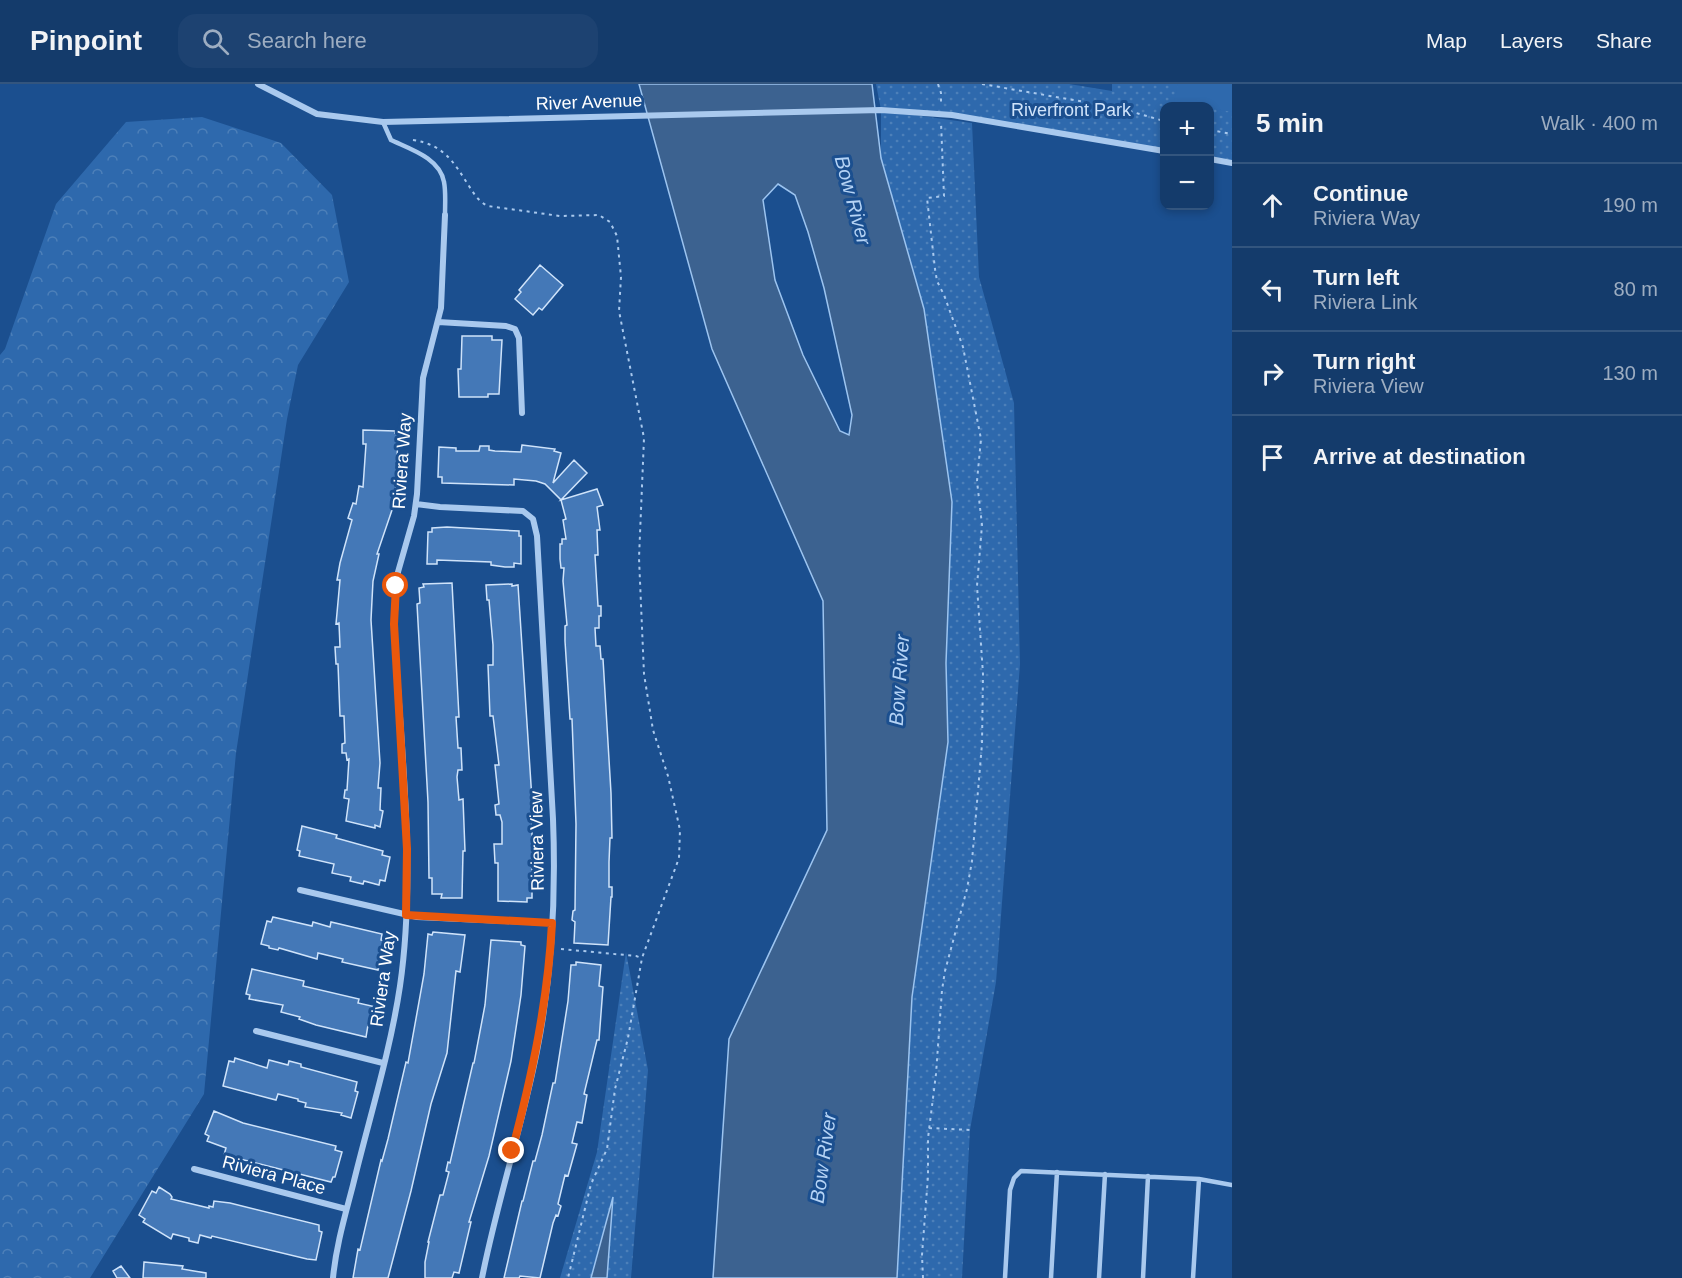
<!DOCTYPE html>
<html lang="en">
<head>
<meta charset="utf-8">
<style>
  body { margin:0; font-family:Helvetica,sans-serif; background:#1d4271; color:#f1f3f6 }
  .controls { position:absolute; right:18px; top:18px; display:grid; overflow:hidden; border-radius:12px; box-shadow:0 3px 9px #0003 }
  .controls button { width:54px; height:54px; display:grid; place-items:center; padding:0; border:0; border-bottom:2px solid #33557e; background:#143b6b; color:#f1f3f6; font:30px sans-serif }
  .stop { position:absolute; width:18px; height:18px; margin:-14px; border:4px solid #ea580c; border-radius:50%; background:#fff }
  .stop.end { background:#ea580c; border-color:#fff; box-shadow:0 2px 6px #0008 }
  .list { margin:0; padding:0; list-style:none }
  h2 { display:flex; justify-content:space-between; align-items:center; height:78px; margin:0; padding:0 24px; font-size:26px }
  h2 small { font-size:20px; font-weight:400; color:#9dadc1 }
  .list li { display:grid; grid-template-columns:39px 1fr auto; gap:18px; align-items:center; box-sizing:border-box; height:84px; padding:0 24px; border-top:2px solid #33557e }
  .list b { display:block; font-size:22px; white-space:nowrap }
  .list p { margin:0; font-size:20px; white-space:nowrap; color:#9dadc1 }
  .list em { font-size:20px; font-style:normal; color:#9dadc1 }
  .icon { flex:none; width:33px; height:33px; fill:none; stroke:currentColor; stroke-width:2; stroke-linecap:round; stroke-linejoin:round }
  .map { position:relative; flex:none; width:1232px; height:1194px; overflow:hidden }
  header { display:flex; align-items:center; gap:36px; box-sizing:border-box; height:84px; padding:0 30px; background:#143b6b; border-bottom:2px solid #33557e }
  header strong { font-size:28px }
  nav { display:flex; gap:33px; margin-inline-start:auto; font-size:21px }
  .search { width:420px; height:54px; background:#1d4271; display:flex; align-items:center; gap:15px; box-sizing:border-box; padding:0 21px; border-radius:18px; color:#9dadc1; font-size:22px }
  main { display:flex }
  aside { flex:1; background:#143b6b }
  .map>svg:first-child { display:block }
  .grass { fill:url(#grass-dots) }
  .forest { fill:url(#forest-crowns) }
  .pitch { fill:#2e69ad }
  .water { fill:#3c6290; stroke:#9cc4f0; stroke-width:1.5; fill-rule:evenodd }
  .building { fill:#4478b7; stroke:#cfe3fa; stroke-width:1.5 }
  .lines { fill:none; stroke-linecap:round; stroke-linejoin:round }
  .path { stroke:#a9c9ee; stroke-width:2; stroke-dasharray:3 4.5; stroke-linecap:butt }
  .lane { stroke:#a9c9ee; stroke-width:4.5 }
  .street { stroke:#a9c9ee; stroke-width:6 }
  .route { stroke:#ea580c; stroke-width:8 }
  .labels { text-anchor:middle; dominant-baseline:central; stroke-width:6; stroke-linejoin:round; paint-order:stroke }
  .street-label { font-size:18px; fill:#fff; stroke:#1b4f8f }
  .park-label { font-size:18px; fill:#cfe3fa; stroke:#1b4f8f }
  .water-label { font-size:20px; font-style:italic; fill:#b5d3f5; stroke:#1b4f8f }
</style>
</head>
<body>
<header>
<strong>Pinpoint</strong>
<div class="search"><svg class="icon" aria-label="search" viewBox="0 0 24 24"><circle cx="10" cy="10" r="6"/><path d="M15 15l6 6"/></svg>Search here</div>
<nav><a>Map</a><a>Layers</a><a>Share</a></nav>
</header>
<main>
<div class="map">
<svg width="1232" height="1194" viewBox="0 0 1232 1194">
  <defs>
    <pattern id="grass-dots" width="8" height="8" patternUnits="userSpaceOnUse" patternTransform="scale(1.5)"><rect width="8" height="8" fill="#2e69ad"/><path d="M2 2h.1M6 6h.1" fill="none" stroke="#4d80b9" stroke-width="1.8" stroke-linecap="round"/></pattern>
    <pattern id="forest-crowns" width="20" height="18" patternUnits="userSpaceOnUse" patternTransform="scale(1.5)"><rect width="20" height="18" fill="#2e69ad"/><path d="M2 6a3 3 0 1 1 6 0M12 15a3 3 0 1 1 6 0" fill="none" stroke="#4d80b9"/></pattern>
  </defs>
  <rect width="100%" height="100%" fill="#1b4f8f"/>
  <path class="grass" d="M876,0H1069L1112,7V0H1232V79L1210,75V22H1164V67L952,31L893,28L972,39L979,193L1014,319L1020,580L996,898L970,1046L962,1194H897L912,913L948,658L946,579L924,225L881,74V26Z
    M626,868L648,986L631,1194H560L597,1068Z"/>
  <path class="forest" d="M202,33L281,59L332,111L349,198L298,281L287,335L236,669L204,1010L90,1194H0V271L5,265L56,120L126,38Z"/>
  <path class="pitch" d="M1178,0H1232V28L1210,24V22L1174,18Z"/>
  <path class="water" d="M639,0H872L881,74L924,225L952,418L946,579L948,658L912,913L897,1194H713L729,955L827,746L823,517L712,265ZM778,100L795,111L808,148L824,204L852,331L849,351L840,347L803,271L775,196L763,116Z
    M613,1113L607,1194H591Z"/>
  <path class="building" d="M540,181L563,201L542,226L539,224L533,231L515,215L521,208L519,206Z
    M462,252H492V256H502L499,310H488V313H459L458,285H461Z
    M363,346L395,347V349H398L396,403L392,426L377,470H379L373,497L372,516L371,536L380,679L378,704H381L380,726L383,727L380,743L375,741V744L346,737L349,715L344,714L345,706H347L349,675L347,676L346,669H342V660L345,659L344,632H340L338,580H336L335,563H340L339,539L336,540L340,496H337L340,479L352,436L348,434L353,419L356,420L359,402L363,403L366,360H363Z
    M522,361L555,365L554,367L561,369L553,399L574,376L587,389L561,416L597,405L603,421L597,423L600,446H597L598,471H595L598,522H601V532H599V544H595L596,562H600L601,575H603L611,709L612,754H610L609,778V803H612V813H611L608,861L574,859L575,838L572,836L573,827L575,826L576,740L572,635H570L565,557V542L567,541L563,497L564,484H561L560,475V460H562V455H566L563,436L566,435L561,416L545,400L536,397L514,395V401L442,399V393H438L439,363L456,364V367H479L480,362H489V366L495,367L521,368Z
    M447,443L519,447V452H521V480L514,479V483H505L491,481V478L437,476V480H427L428,448H432V444Z
    M452,499L459,633H456L458,664H461L462,686H458L457,693L459,716L463,715L465,767H463L462,814H441L442,810H432V794H429L428,718L417,520L420,519L419,504L424,503L423,500Z
    M512,500V502L518,501L532,716V814H527V818L498,817V779H495L494,760H502V738L500,731H496L495,721L499,720L495,681H499L493,632H490L488,581H493V561L489,516H487L486,501Z
    M302,742L337,751L336,754L383,767L382,771L390,773L385,797L380,796L379,801L364,797L363,800L350,797L351,793L332,789L334,780L299,772L300,767L297,766Z
    M273,833L312,842L313,838L330,843L331,838L382,850L381,856L385,857L378,886L342,878L343,875L318,869L317,875L279,864L278,866L269,864V862L261,860L267,837L271,838Z
    M433,848L465,851L460,888L456,887L447,969L431,1020L411,1107L388,1194H353L358,1165L360,1166L381,1076L382,1077L388,1055L406,978L408,979L424,890L428,850L432,851Z
    M491,856L521,858V861L525,862L521,911L511,977L489,1072L469,1138H471L459,1189L454,1188L452,1194H425V1178L429,1158H428L440,1111H443L449,1088L446,1087L448,1078L450,1079L473,979H474L485,921Z
    M576,878L601,881L599,902L603,903L599,956H597L584,1010L587,1011L582,1039L577,1038L572,1059L577,1060L568,1092L565,1091L558,1120L561,1122L558,1132L556,1131L553,1139L540,1194L520,1192L519,1194H504L522,1117H523L533,1077H535L542,1051L553,999H555L568,917L571,881H576Z
    M252,885L304,897L303,902L359,915L358,919L376,923L371,942L368,941L366,953L316,941L299,935L300,933L281,928L283,921L249,915L250,911L246,910Z
    M235,974L267,984L269,976L288,981L289,977L301,980V983L357,998L355,1007L358,1008L351,1034L341,1031L342,1029L305,1023L306,1019L298,1017V1015L278,1010L276,1016L223,1002L229,977L234,978Z
    M214,1027L243,1039L336,1062L335,1066L342,1068L335,1093H333L331,1098L224,1071L226,1064L207,1057L209,1052L205,1050Z
    M159,1103L170,1110L172,1113L171,1115L209,1124V1122L213,1123L214,1117L230,1119L319,1141V1147L322,1148L316,1176L307,1175L212,1152L211,1154L200,1151L198,1159L189,1157V1154L173,1150L171,1155L143,1138L145,1135L139,1131L152,1107L156,1109Z
    M144,1178L183,1182L182,1185L206,1189V1194H143Z
    M121,1182L130,1194H117L113,1187Z"/>
  <g class="lines">
    <path class="path" d="M938,0L941,9V20
      M982,0L1119,24L1164,37
      M1210,46L1232,50
      M413,56C444,61 453,77 469,102C474,110 479,118 488,122L560,132L599,131L610,138L617,152L621,193L619,227L644,354L639,474L644,590L653,646L668,692L680,746L679,774L642,874L628,954L615,1005L607,1065L591,1100L568,1194
      M561,865L636,872L642,874
      M929,1044L970,1046
      M923,1194L922,1171L928,1092V1054L936,990L942,906L945,887L967,805L972,777L982,660L983,590L977,502L982,441L977,397L981,355L963,263L944,211L937,197L935,185L927,114L944,112L941,38"/>
    <path class="lane" d="M383,38L391,56C410,65 440,74 444,98C446,108 445,120 445,131
      M1005,1194L1010,1106L1014,1094L1021,1087L1199,1095L1232,1101
      M1051,1194L1057,1088
      M1099,1194L1105,1090
      M1143,1194L1148,1092
      M1193,1194L1199,1095"/>
    <path class="street" d="M258,0L317,30L383,38L881,26L952,31L1164,67
      M1210,75L1232,79
      M438,238L506,242L515,245L519,254L522,329
      M416,420L440,423L523,427L533,435L537,452L553,735C556,812 552,891 537,967C522,1043 497,1118 482,1194
      M300,806L417,833L552,839
      M256,947L383,979
      M194,1085L346,1125
      M333,1194C336,1162 345,1132 353,1101C369,1035 390,969 400,902C417,785 400,659 394,540L398,488L414,432L417,410L423,294L441,224L445,131"/>
  </g>
  <g class="lines">
    <path class="route" d="M396,502L394,540L407,765L406,831L552,839C548,917 532,992 512,1067"/>
  </g>
  <g class="labels">
    <g class="street-label">
      <text transform="translate(589 18) rotate(-2)">River Avenue</text>
      <text transform="translate(402 377) rotate(-86)">Riviera Way</text>
      <text transform="translate(537 757) rotate(-91)">Riviera View</text>
      <text transform="translate(383 895) rotate(-82)">Riviera Way</text>
      <text transform="translate(274 1091) rotate(15)">Riviera Place</text>
    </g>
    <g class="park-label">
      <text x="1071" y="26">Riverfront Park</text>
    </g>
    <g class="water-label">
      <text transform="translate(853 116) rotate(75)">Bow River</text>
      <text transform="translate(899 596) rotate(-86)">Bow River</text>
      <text transform="translate(823 1074) rotate(-82)">Bow River</text>
    </g>
  </g>
</svg>
<div class="controls">
<button>+</button>
<button>−</button>
</div>
<div class="stop" style="left:396px;top:502px"></div>
<div class="stop end" style="left:512px;top:1067px"></div>
</div>
<aside>
<h2>5 min<small>Walk · 400 m</small></h2>
<ul class="list">
<li><svg class="icon" aria-label="ahead" viewBox="0 0 24 24"><path d="M12 20V5M6 11l6-6 6 6"/></svg><div><b>Continue</b><p>Riviera Way</p></div><em>190 m</em></li>
<li><svg class="icon" aria-label="left" viewBox="0 0 24 24"><path d="M17 20v-9H6M10 6l-5 5 5 5"/></svg><div><b>Turn left</b><p>Riviera Link</p></div><em>80 m</em></li>
<li><svg class="icon" aria-label="right" viewBox="0 0 24 24"><path d="M7 20v-9h11M14 6l5 5-5 5"/></svg><div><b>Turn right</b><p>Riviera View</p></div><em>130 m</em></li>
<li><svg class="icon" aria-label="arrive" viewBox="0 0 24 24"><path d="M6 21V4h12l-3 4 3 4H6"/></svg><div><b>Arrive at destination</b></div></li>
</ul>
</aside>
</main>
</body>
</html>
